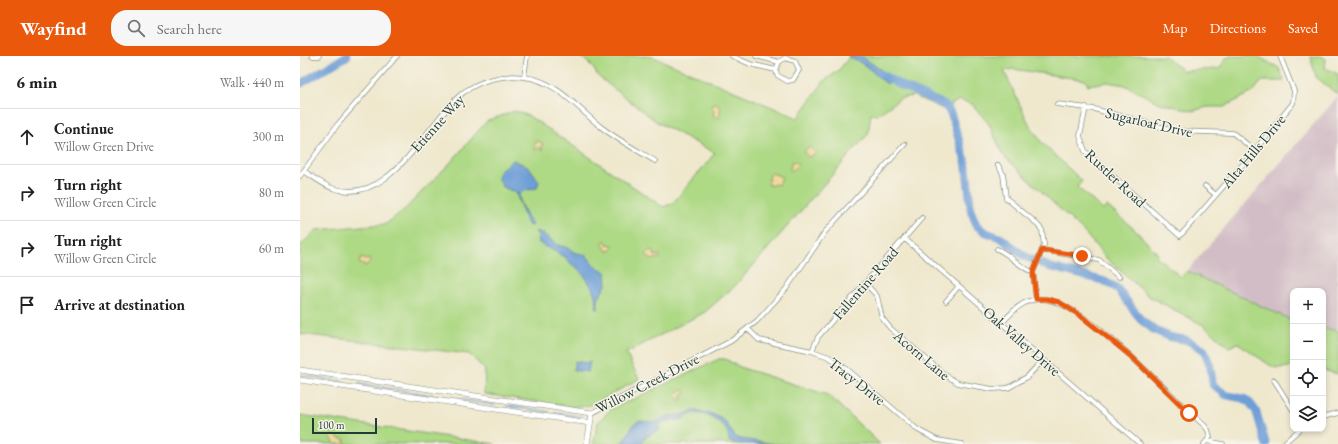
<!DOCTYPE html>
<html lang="en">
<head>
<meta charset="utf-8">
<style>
  body { margin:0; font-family:"EB Garamond",serif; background:#f6f6f6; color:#202124 }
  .controls { position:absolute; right:12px; bottom:12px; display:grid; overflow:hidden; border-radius:8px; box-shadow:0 2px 6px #0003 }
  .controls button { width:36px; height:36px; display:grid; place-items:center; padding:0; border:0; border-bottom:1px solid #e0e0e0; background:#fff; color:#202124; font:20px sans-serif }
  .scale { position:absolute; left:12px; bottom:10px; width:65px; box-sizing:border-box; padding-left:4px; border:2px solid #1f3d34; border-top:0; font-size:11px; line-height:14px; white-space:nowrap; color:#1f3d34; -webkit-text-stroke:3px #f7f3e8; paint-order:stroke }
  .stop { position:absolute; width:12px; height:12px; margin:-9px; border:3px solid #ea580c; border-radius:50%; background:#fff }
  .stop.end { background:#ea580c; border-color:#fff; box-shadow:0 1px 4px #0008 }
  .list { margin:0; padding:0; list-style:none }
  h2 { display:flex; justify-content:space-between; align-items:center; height:52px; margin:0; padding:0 16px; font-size:17px }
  h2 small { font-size:13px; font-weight:400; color:#757577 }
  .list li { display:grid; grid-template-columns:26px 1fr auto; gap:12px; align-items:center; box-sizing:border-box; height:56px; padding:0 16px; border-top:1px solid #e0e0e0 }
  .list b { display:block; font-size:15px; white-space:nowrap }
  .list p { margin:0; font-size:13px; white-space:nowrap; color:#757577 }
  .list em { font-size:13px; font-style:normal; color:#757577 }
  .icon { flex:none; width:22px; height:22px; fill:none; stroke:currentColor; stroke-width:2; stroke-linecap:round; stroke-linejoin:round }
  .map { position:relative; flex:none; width:1038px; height:388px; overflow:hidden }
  header { display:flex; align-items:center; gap:24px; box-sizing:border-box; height:56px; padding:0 20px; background:#ea580c; color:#fff }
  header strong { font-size:19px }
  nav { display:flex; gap:22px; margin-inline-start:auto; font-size:14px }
  .search { width:280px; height:36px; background:#f6f6f6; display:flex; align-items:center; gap:10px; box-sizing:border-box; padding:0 14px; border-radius:16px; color:#757577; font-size:15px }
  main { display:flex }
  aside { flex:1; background:#fff }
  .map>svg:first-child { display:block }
  .industrial { fill:#d2bdc6 }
  .green { fill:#aed985; stroke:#668b5c }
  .sand { fill:#eeda9e; stroke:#868c69 }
  .water { fill:#6e9ed7; stroke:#466e86 }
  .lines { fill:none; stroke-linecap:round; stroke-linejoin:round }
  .stream { stroke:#6e9ed7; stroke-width:1.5 }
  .river { stroke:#6e9ed7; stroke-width:8 }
  .minor-casing { stroke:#879280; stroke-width:5.5 }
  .tertiary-casing { stroke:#879280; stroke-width:6 }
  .minor { stroke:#fff; stroke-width:4 }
  .tertiary { stroke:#fff; stroke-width:5 }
  .route { stroke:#ea580c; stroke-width:5 }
  .labels { text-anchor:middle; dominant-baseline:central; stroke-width:3; stroke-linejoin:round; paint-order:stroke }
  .street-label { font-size:15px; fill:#1f3d34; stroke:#f7f3e8 }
</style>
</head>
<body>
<header>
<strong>Wayfind</strong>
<div class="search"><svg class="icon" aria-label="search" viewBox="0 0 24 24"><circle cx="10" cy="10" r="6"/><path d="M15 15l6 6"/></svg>Search here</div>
<nav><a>Map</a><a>Directions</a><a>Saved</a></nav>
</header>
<main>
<aside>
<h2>6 min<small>Walk · 440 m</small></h2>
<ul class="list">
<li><svg class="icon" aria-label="ahead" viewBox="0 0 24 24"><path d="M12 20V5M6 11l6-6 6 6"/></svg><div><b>Continue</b><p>Willow Green Drive</p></div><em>300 m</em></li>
<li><svg class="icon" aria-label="right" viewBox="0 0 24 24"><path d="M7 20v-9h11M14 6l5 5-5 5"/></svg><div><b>Turn right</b><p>Willow Green Circle</p></div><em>80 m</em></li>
<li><svg class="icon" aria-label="right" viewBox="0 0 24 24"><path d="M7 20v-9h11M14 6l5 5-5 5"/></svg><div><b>Turn right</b><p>Willow Green Circle</p></div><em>60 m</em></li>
<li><svg class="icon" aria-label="arrive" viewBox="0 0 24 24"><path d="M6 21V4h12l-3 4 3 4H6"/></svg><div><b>Arrive at destination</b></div></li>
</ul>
</aside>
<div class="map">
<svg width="1038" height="388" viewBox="0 0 1038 388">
  <rect width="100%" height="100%" fill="#f7f3e8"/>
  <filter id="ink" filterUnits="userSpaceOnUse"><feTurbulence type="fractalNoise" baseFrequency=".025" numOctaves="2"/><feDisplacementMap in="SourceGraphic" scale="8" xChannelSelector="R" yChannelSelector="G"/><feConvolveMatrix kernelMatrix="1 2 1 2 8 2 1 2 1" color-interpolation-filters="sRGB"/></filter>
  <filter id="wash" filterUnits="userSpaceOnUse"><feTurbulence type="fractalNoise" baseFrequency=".012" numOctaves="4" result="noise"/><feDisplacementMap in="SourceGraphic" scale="16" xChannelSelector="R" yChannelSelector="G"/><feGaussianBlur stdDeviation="0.9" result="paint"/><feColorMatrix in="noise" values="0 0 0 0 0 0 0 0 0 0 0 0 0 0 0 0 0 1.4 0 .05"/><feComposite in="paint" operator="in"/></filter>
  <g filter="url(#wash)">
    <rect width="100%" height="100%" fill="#efe8cd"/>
    <path class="industrial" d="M1038,40V275L1023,272V235H993V265L887,215Z"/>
    <path class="green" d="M280,0H351L498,62L524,25L538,15L550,0H865L883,15L917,13L921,11L925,3L930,0H957L979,12L984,25H962L953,36L924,51H907L892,55L857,46L825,29L807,26L788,29L785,24L713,13L704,15L728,66L742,87L782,125L777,131L803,154L807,150L834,173L858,198L856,200L881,221L887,215L993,265V311L976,312L968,308L938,287L929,291L903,269L850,241L807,203L784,176L703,99L689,68L672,48L659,44L643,53L614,40L601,42L577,59L571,58L568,78L436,229L405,256L326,297L339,323L294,348L285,350L272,351L184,338L185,314L169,298L0,278V190L16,174L86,168L105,153L151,106L187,65L215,55L229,60L363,151L373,147L415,97L357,66L299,21L291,9Z
      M1010,0H1020L1026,3L1025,12L1038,18V39L1016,21Z
      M1023,272L1038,275V318L1023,314Z
      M419,303H425L442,312L528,339L580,388H293L298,366L310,354Z
      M0,359L195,388H0Z"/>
    <path class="sand" d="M413,47H417L420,52V60L419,62L413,59L414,54L411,50Z
      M239,85L242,87V95L239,91L237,93H234L235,87Z
      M509,91L515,95V98L508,101L504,96Z
      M492,105L499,108L492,115L490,113Z
      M472,117L482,121L478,129L474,128L471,130L468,128L470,118Z
      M305,184L307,188L313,189L311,195H307L302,187Z
      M350,194L354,196L355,200L360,199V202L351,204L346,198Z
      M61,201L66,204L70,203V206L66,210L59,207Z
      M381,334H385L386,337L382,339L381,345L375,339Z
      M33,378L40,383H44L46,388H35L30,380Z"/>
    <path class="water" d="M547,0H561L591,21L587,28L563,8Z
      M213,104L229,111L239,125L237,132L219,136L220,147L232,169L229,170L225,163L216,137L203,131L198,123V117Z
      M236,175L243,178L258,189L271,193L273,196L286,199L295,210L306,216L307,227L298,244V254L296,252C299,241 288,223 280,215C275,209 267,207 265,200H262C256,194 247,193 239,187L238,179L235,176Z
      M275,305L285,307L290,305L288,316L273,314Z
      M396,354L413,358L425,365L436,382L473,388H439L429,385C428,382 429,380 428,377C423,365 404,355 392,358C389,359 386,362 382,363C371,366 371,361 359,369V374L344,382L342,388H321L335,367L339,365L355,366L368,360L381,359Z"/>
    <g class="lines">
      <path class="stream" d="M0,319L45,326
        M58,328L195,349
        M207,350L249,356
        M255,357L283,361"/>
      <path class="river" d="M581,18L602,30L645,49L651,58L666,107L671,155L677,170L685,176L701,182L726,201L750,211L804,225L817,232L841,264L854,274L870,281L887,284L904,294L910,309L913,329L926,339L945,343L950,347L956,355L966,388
        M0,28L47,0"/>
    </g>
  </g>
  <g filter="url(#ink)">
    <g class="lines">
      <g class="minor-casing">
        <path id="minor" d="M12,0H19
          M432,0L450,8L476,14
          M456,0L479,6L485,2L495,5L499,14L493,24L487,25L477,19L476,14L479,6
          M224,21L227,0
          M757,48L794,53L876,75L933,77L954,94
          M786,51L780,80L785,95L880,180L951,99L993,47L994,35L980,0
          M698,109L703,118L706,142L735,166L742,174L744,189L733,216L736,243
          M4,115C13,121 22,128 32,132C93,152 125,66 164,36C181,24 203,18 224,21C256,24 278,53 301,71C318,84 337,94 355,105
          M0,120L38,68L97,0
          M905,130L916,139
          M604,182L840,388
          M697,193C711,199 720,212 733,216
          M742,194L799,204L819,221
          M565,227L577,240L582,262L590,272L645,319L658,327L692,333L708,332L727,321L743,304
          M646,245L659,230
          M702,267C712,256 722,244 739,243C781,240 870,341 904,369L908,374L910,381L904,388
          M448,273L459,284L512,295L529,301L548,314L618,374L637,384L662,388
          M512,295L518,281L622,162
          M974,324L993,354
          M292,357L431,285L457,265L486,233L525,176L605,88
          M1023,361L1038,357
          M907,385L923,388
          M983,388L1000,373"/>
      </g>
      <g class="tertiary-casing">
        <path id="tertiary" d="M0,314L292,357L287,388
          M0,324L290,367"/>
      </g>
      <use href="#minor" class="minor"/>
      <use href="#tertiary" class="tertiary"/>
    </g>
  </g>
  <g class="lines" filter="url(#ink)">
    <path class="route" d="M782,200L742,194L733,216L736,243H747L759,246L781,260L832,301L889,357"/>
  </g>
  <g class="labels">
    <g class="street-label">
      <text transform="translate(849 66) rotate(13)">Sugarloaf Drive</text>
      <text transform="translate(137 67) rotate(-48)">Etienne Way</text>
      <text transform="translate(953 95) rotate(-50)">Alta Hills Drive</text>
      <text transform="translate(816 122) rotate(43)">Rustler Road</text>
      <text transform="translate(565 227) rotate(-49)">Fallentine Road</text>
      <text transform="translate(722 285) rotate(41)">Oak Valley Drive</text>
      <text transform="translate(622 299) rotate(40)">Acorn Lane</text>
      <text transform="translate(557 325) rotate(38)">Tracy Drive</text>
      <text transform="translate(347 327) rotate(-27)">Willow Creek Drive</text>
    </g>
  </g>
</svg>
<div class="controls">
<button>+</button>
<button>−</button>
<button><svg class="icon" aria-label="locate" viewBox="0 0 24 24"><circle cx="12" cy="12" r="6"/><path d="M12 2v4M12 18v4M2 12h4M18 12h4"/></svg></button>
<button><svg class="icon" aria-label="layers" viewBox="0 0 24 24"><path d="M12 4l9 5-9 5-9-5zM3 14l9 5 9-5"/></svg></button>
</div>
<div class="scale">100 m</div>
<div class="stop" style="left:889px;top:357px"></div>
<div class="stop end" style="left:782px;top:200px"></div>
</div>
</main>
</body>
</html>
